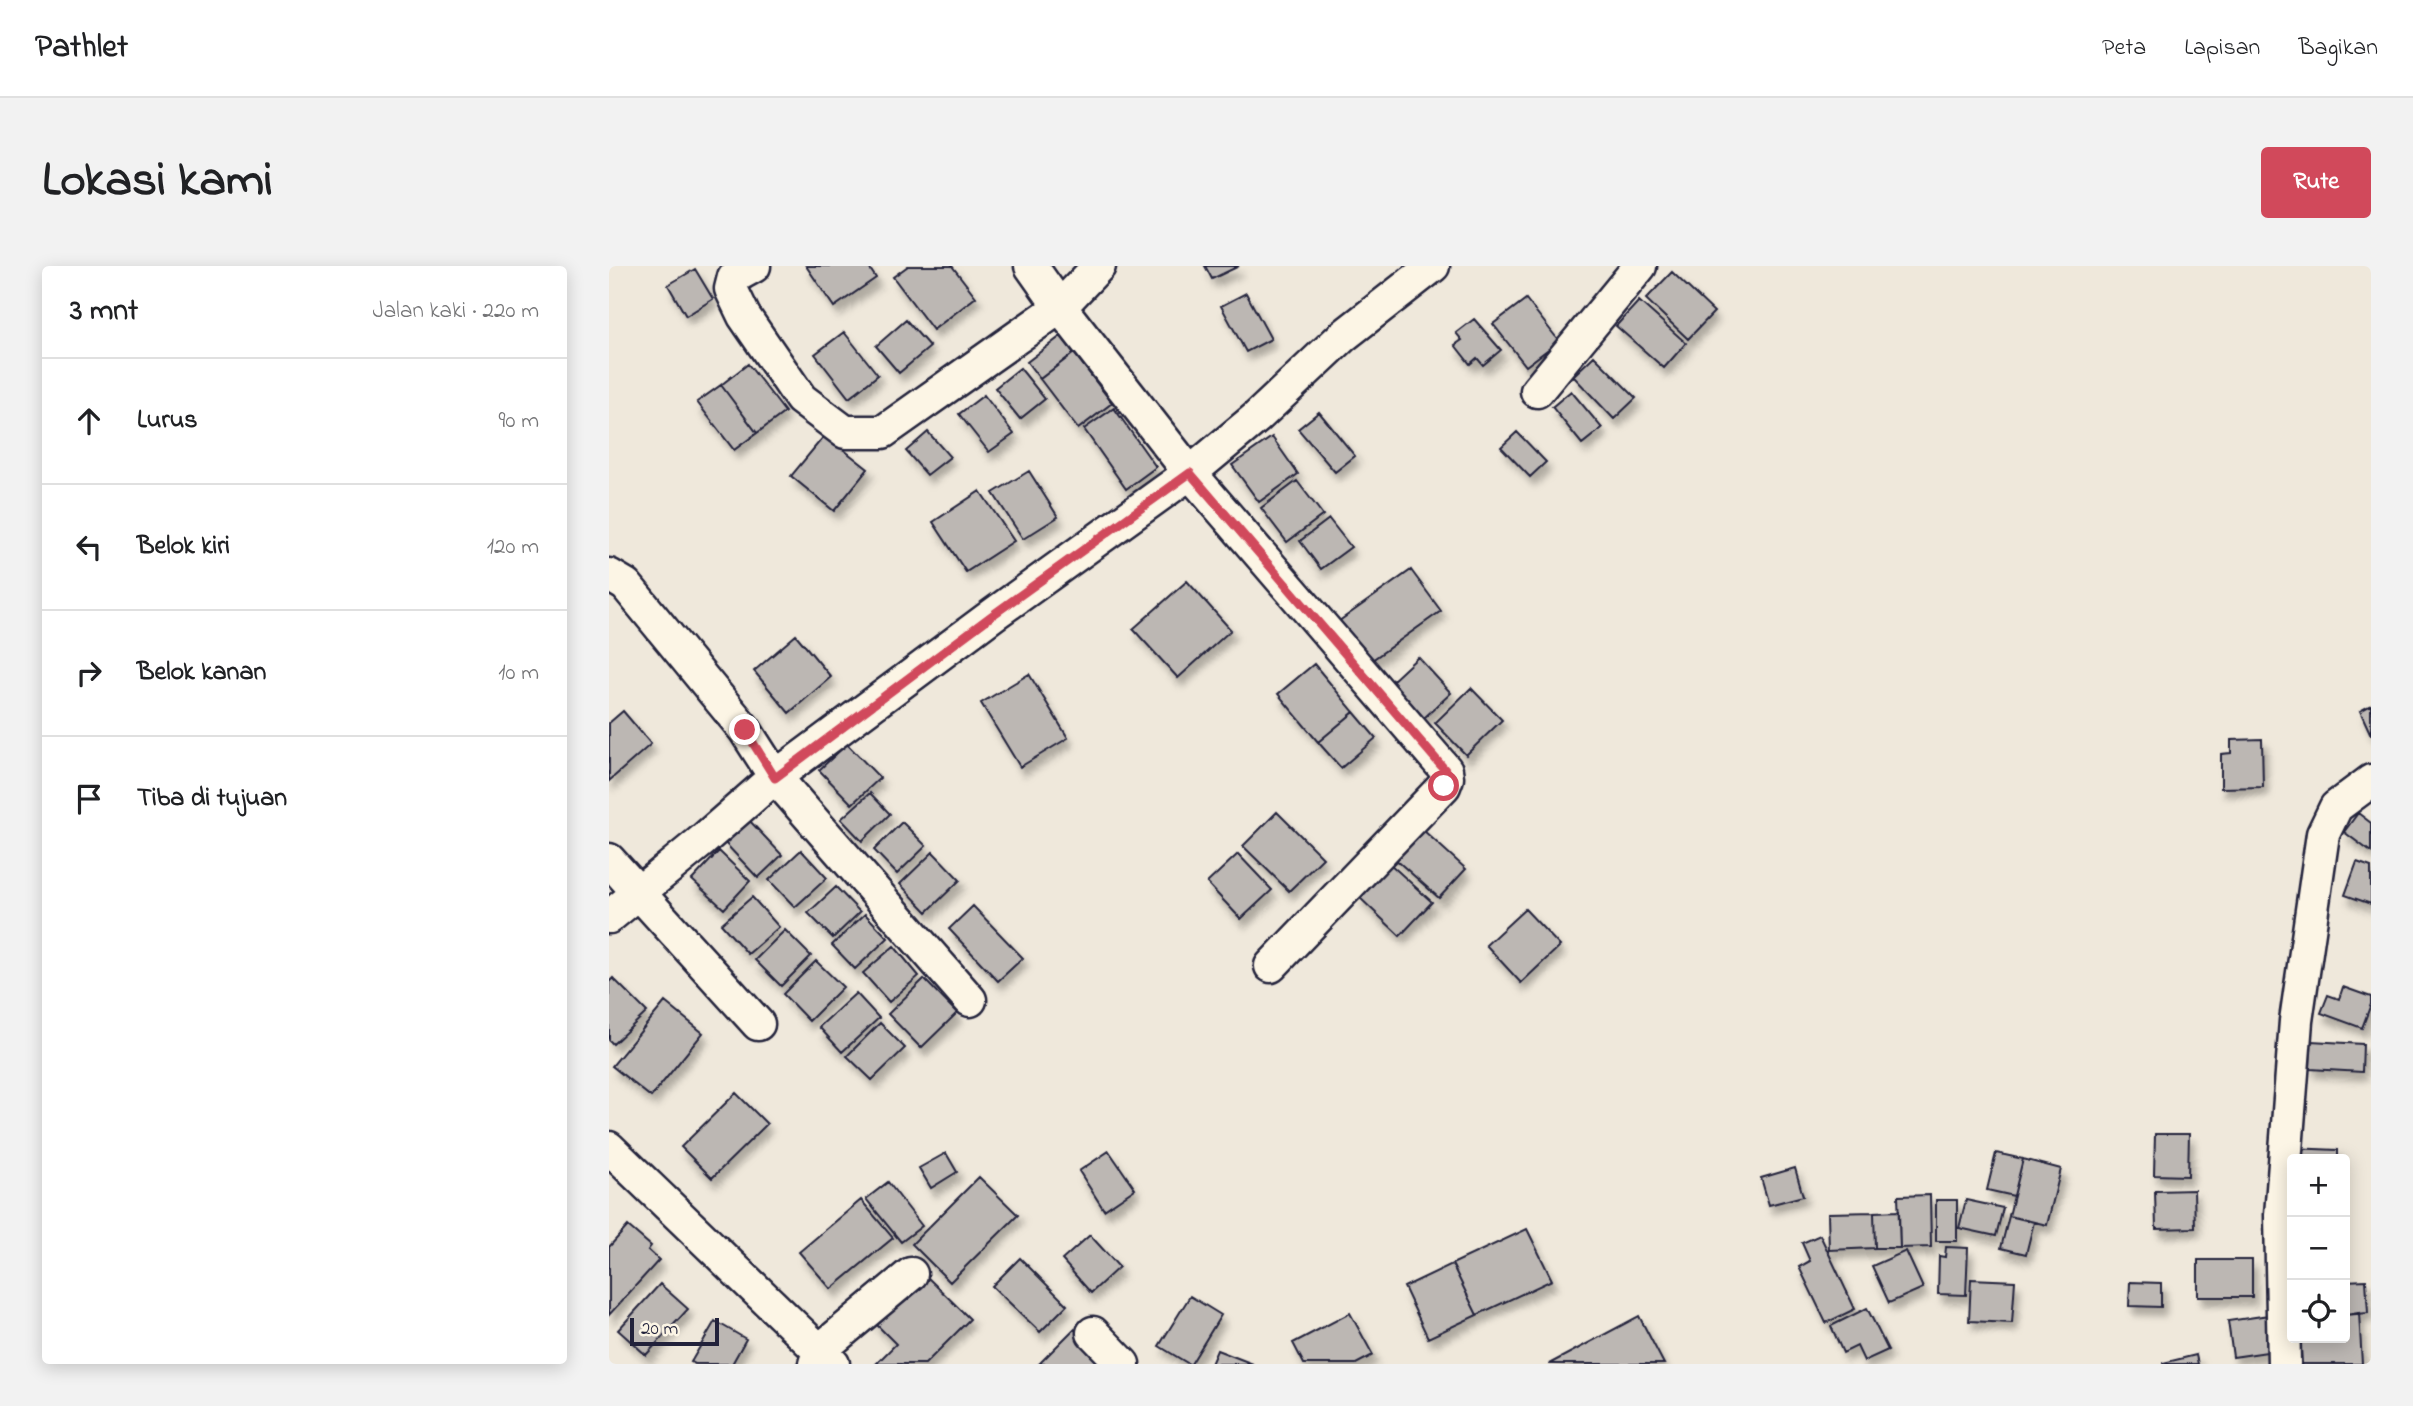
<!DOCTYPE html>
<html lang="id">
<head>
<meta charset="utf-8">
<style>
  body { margin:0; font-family:"Indie Flower",sans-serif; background:#f2f2f2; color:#202124 }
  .controls { position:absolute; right:21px; bottom:21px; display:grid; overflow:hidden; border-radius:7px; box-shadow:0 4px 18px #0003 }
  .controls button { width:63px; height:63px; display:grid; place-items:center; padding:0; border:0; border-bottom:2px solid #e0e0e0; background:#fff; color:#202124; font:35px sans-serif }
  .scale { position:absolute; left:21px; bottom:18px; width:89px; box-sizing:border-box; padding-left:7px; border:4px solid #22223b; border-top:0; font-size:19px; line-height:24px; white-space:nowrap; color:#22223b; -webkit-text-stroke:5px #fcf5e5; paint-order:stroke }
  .stop { position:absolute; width:21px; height:21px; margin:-16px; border:5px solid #d1495b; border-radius:50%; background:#fff }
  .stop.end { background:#d1495b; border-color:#fff; box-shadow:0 2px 7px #0008 }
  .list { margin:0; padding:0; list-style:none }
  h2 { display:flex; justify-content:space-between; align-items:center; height:91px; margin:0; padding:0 28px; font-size:30px }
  h2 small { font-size:23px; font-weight:400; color:#757577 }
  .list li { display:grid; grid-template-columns:46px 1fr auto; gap:21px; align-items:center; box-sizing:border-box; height:126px; padding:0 28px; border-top:2px solid #e0e0e0 }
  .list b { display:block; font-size:26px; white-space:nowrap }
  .list em { font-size:23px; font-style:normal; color:#757577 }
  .icon { flex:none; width:38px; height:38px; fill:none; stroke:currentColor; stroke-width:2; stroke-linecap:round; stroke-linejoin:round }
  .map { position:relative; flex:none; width:1762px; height:1098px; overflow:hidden; border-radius:7px }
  header { display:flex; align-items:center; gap:42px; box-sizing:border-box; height:98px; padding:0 35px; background:#fff; border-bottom:2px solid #e0e0e0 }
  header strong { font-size:33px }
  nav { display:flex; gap:38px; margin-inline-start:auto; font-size:24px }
  .intro { display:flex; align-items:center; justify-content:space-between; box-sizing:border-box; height:168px; padding:0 42px }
  h1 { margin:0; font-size:49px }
  .button { padding:18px 32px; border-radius:7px; background:#d1495b; color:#fff; font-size:24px; font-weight:700 }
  main { display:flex; gap:42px; padding:0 42px }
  aside { flex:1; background:#fff; border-radius:7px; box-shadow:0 4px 18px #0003 }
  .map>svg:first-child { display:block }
  .building { fill:#bcb7b3; stroke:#22223b; stroke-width:2; filter:url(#shadow) }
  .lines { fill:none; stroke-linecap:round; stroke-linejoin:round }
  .street-casing { stroke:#22223b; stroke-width:37 }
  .street { stroke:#fcf5e5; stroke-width:32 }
  .route { stroke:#d1495b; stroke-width:9 }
</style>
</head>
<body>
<header>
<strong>Pathlet</strong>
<nav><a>Peta</a><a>Lapisan</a><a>Bagikan</a></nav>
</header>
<div class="intro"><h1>Lokasi kami</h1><a class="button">Rute</a></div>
<main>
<aside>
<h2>3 mnt<small>Jalan kaki · 220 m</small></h2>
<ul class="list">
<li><svg class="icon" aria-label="ahead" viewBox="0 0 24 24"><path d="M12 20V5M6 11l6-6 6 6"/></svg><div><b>Lurus</b></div><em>90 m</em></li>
<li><svg class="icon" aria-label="left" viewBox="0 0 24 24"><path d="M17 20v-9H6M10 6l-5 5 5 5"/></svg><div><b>Belok kiri</b></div><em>120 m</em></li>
<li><svg class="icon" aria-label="right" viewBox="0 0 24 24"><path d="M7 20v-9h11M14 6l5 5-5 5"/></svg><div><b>Belok kanan</b></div><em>10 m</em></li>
<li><svg class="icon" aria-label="arrive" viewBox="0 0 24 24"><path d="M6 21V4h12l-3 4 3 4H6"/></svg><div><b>Tiba di tujuan</b></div></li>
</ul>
</aside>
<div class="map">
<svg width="1762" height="1098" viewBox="0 0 1762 1098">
  <defs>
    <filter id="shadow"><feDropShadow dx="4.5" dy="8" stdDeviation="3.5" flood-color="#0004"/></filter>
  </defs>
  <rect width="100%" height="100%" fill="#efe8db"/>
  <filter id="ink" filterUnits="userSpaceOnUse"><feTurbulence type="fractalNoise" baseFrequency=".0143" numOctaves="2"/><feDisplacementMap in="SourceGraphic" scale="14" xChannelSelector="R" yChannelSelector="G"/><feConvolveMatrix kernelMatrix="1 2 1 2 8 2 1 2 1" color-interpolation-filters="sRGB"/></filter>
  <g filter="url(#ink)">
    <path class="building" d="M197,0H259L267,12L225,41Z
      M299,0H343L367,31L324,64L284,11Z
      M596,0H630L603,13Z
      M86,3L104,33L77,50L59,19Z
      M1063,6L1105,46L1079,73L1037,33Z
      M637,27L662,73L637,86L612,40Z
      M917,33L950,75L917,100L884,58Z
      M1030,35L1077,77L1055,102L1007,60Z
      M865,53L892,84L874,99L868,92L861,98L846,79L853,74L847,67Z
      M297,54L321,81L290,107L267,80Z
      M235,66L269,109L240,132L206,88Z
      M452,70L465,87L431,113L418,96Z
      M465,87L503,137L469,163L431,113Z
      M985,90L1027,132L1005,153L964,110Z
      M139,98L176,146L148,167L112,119Z
      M411,102L436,133L411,153L386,122Z
      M112,119L148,167L125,184L88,136Z
      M962,125L993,162L973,178L943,141Z
      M375,129L405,168L380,186L350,148Z
      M505,142L547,201L517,223L475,163Z
      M710,146L746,190L726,206L689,163Z
      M319,166L341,191L318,209L297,185Z
      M908,166L937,196L921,211L892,181Z
      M216,169L259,203L225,245L182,210Z
      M663,171L689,208L650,236L623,199Z
      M420,205L449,251L414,273L384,227Z
      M688,215L714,249L678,276L652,242Z
      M371,225L405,275L357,306L324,256Z
      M720,253L742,281L712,303L691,275Z
      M802,304L832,345L756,399L726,358Z
      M578,315L622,364L569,412L524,363Z
      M187,369L222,411L180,447L145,405Z
      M809,391L842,427L815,452L782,416Z
      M705,398L745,446L709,476L669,428Z
      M420,408L459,472L411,501L372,437Z
      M862,422L893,454L857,489L826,457Z
      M1762,439V469L1751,445Z
      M14,445L42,478L0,515V457Z
      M745,446L767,472L732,502L709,476Z
      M1653,473L1654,521L1612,522V488L1622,487V474Z
      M238,478L271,512L243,538L210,504Z
      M261,527L281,548L253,575L232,553Z
      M668,546L714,592L680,625L634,580Z
      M1749,547L1762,557V586L1735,566Z
      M139,553L173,589L149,612L115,576Z
      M803,554L857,603L830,632L776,584Z
      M293,556L317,580L288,608L265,584Z
      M192,584L218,612L186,641L160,614Z
      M110,585L141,615L115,643L83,614Z
      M324,586L351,614L318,646L291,618Z
      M629,588L663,624L632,653L598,617Z
      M1748,596L1762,601V638L1736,629Z
      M780,597L823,636L791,670L749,630Z
      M227,621L251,646L224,672L199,647Z
      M143,631L170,661L139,688L112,658Z
      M364,640L414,692L389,715L340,663Z
      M916,643L951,680L912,717L877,679Z
      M256,648L279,672L246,703L223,679Z
      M176,664L202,690L172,720L146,694Z
      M285,680L310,710L280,736L254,707Z
      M207,695L234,721L200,755L174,728Z
      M4,712L38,746L4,778L0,774V716Z
      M315,713L348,747L312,782L279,748Z
      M1734,721L1762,731V738L1753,762L1712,747L1719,729L1730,733Z
      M247,727L270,752L233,786L210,761Z
      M56,736L94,767L42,831L3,800Z
      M271,757L296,782L263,814L238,790Z
      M1702,775L1754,778L1753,806L1701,803Z
      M127,827L158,858L103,912L72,881Z
      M1546,868H1580L1579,910L1545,909Z
      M1681,882L1729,884V893H1683Z
      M500,885L526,923L495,944L470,905Z
      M337,887L348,906L322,922L310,902Z
      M1387,887L1414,893L1405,930L1378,924Z
      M1414,893L1452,903L1438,959L1400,950Z
      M1186,902L1194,930L1160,939L1152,912Z
      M370,911L409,949L341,1016L303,978Z
      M279,916L313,960L292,976L257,933Z
      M1585,924L1586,962L1547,963L1546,925Z
      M1321,929L1322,981L1291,982L1289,930Z
      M252,934L284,972L222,1023L190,986Z
      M1327,934H1348V975H1327Z
      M1357,934L1394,942L1387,970L1350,962Z
      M1290,945L1291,982H1266L1265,946Z
      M1265,946L1266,982L1220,984L1219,947Z
      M1400,950L1425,956L1417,988L1392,982Z
      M19,960L42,980L39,984L50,994L0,1049V981Z
      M918,963L943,1014L868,1049L843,998Z
      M481,969L510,1001L482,1027L453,994Z
      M1211,969L1246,1043L1217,1057L1190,1001L1201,995L1193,977Z
      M1337,981L1359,982L1357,1029L1329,1028L1330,990L1336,991Z
      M1297,985L1314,1022L1280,1037L1263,1000Z
      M411,992L458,1039L431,1066L383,1020Z
      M1589,994H1643V1031H1589Z
      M843,998L868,1049L819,1072L795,1021Z
      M313,1006L361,1053L316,1098H267L287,1078L264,1055Z
      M1362,1013L1406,1015L1403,1057L1360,1055Z
      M1757,1014L1759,1047L1736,1049V1015Z
      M1521,1016L1552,1017V1041L1520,1040Z
      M51,1018L79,1043L37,1089L9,1064Z
      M581,1030L612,1049L582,1098H580L550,1080Z
      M1258,1042L1279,1084L1255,1095L1248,1080L1234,1087L1222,1060Z
      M741,1047L764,1089L747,1098H695L684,1077Z
      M1750,1047L1753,1098H1693L1691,1072H1736V1049Z
      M1660,1049L1665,1085L1624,1091L1619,1055Z
      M1030,1050L1055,1098H940Z
      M106,1055L137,1073L123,1098H86L82,1096Z
      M465,1063L499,1098H430Z
      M608,1084L644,1098H602Z
      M1587,1089L1589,1098H1554V1097Z"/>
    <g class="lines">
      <g class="street-casing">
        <path id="street" d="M145,0L125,11L122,23L135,50L192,133L236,166H274L451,41L490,0
          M422,0L451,41L581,207L837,504L838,512L835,520L662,700
          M928,125L1031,0
          M0,309L17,319L136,464L166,511L361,734
          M0,594L149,758
          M0,651L94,574L166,511L385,348L581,207L647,152L733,71L824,0
          M0,882L224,1098
          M484,1067L514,1098
          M206,1098L210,1085L302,1008
          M1675,1098L1672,949L1687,755L1714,568L1727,541L1762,515"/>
      </g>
      <use href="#street" class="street"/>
    </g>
  </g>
  <g class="lines" filter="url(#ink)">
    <path class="route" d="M136,464L166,512L385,348L581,207L836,504L838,512L835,520"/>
  </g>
</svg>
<div class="controls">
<button>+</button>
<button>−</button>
<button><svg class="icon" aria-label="locate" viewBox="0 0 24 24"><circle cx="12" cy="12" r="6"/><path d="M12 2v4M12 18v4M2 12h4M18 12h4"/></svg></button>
</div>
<div class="scale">20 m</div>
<div class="stop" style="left:835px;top:520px"></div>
<div class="stop end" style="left:136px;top:464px"></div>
</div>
</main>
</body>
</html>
